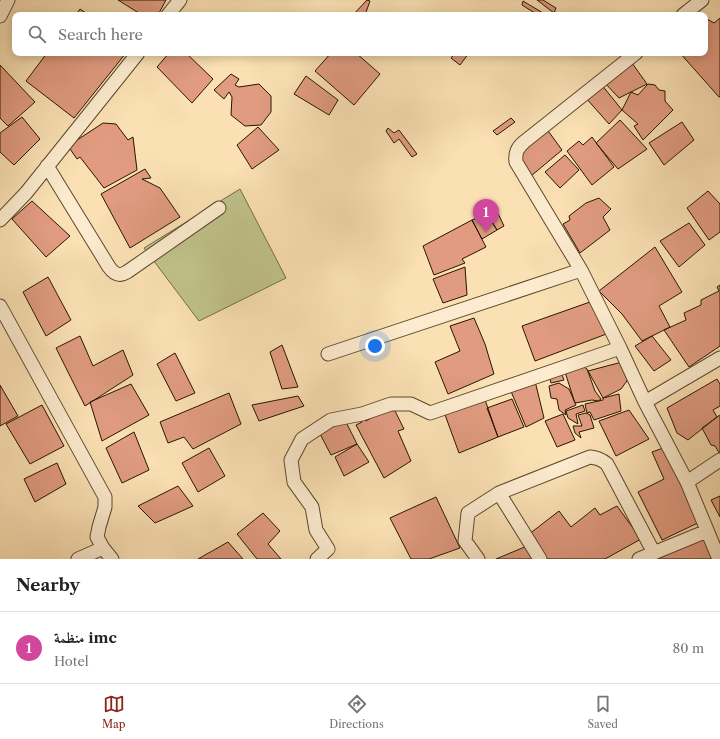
<!DOCTYPE html>
<html lang="en">
<head>
<meta charset="utf-8">
<style>
  body { margin:0; font-family:"Libre Caslon Text",Amiri,serif; background:#f6f6f6; color:#222 }
  .you { position:absolute; left:375px; top:346px; width:14px; height:14px; margin:-10px; border:3px solid #fff; border-radius:50%; background:#1a73e8; box-shadow:0 0 0 6px #1a73e833 }
  .badge { display:grid; place-items:center; width:26px; height:26px; border-radius:50%; background:#8f2418; color:#fff; font-size:13px; font-weight:700 }
  .pin { position:absolute; translate:-50% -33px; filter:drop-shadow(0 1px 2px #0008) }
  .pin::after { content:''; position:absolute; top:21px; width:14px; height:12px; background:inherit; clip-path:polygon(0 0,100% 0,50% 100%) }
  .list { margin:0; padding:0; list-style:none }
  h2 { display:flex; justify-content:space-between; align-items:center; height:52px; margin:0; padding:0 16px; font-size:17px }
  h2 small { font-size:13px; font-weight:400; color:#767676 }
  .list li { display:grid; grid-template-columns:26px 1fr auto; gap:12px; align-items:center; box-sizing:border-box; height:72px; padding:0 16px; border-top:1px solid #e0e0e0 }
  .list b { display:block; font-size:15px; white-space:nowrap }
  .list p { margin:0; font-size:13px; white-space:nowrap; color:#767676 }
  .list em { font-size:13px; font-style:normal; color:#767676 }
  .icon { flex:none; width:22px; height:22px; fill:none; stroke:currentColor; stroke-width:2; stroke-linecap:round; stroke-linejoin:round }
  .map { position:relative; flex:none; width:720px; height:559px; overflow:hidden }
  .search { position:absolute; background:#fff; box-shadow:0 2px 10px #0003; left:12px; right:12px; top:12px; height:44px; display:flex; align-items:center; gap:10px; box-sizing:border-box; padding:0 14px; border-radius:8px; color:#767676; font-size:15px }
  .sheet { height:124px; background:#fff }
  nav { display:flex; justify-content:space-around; align-items:center; box-sizing:border-box; height:56px; border-top:1px solid #e0e0e0; background:#fff; font-size:11px; color:#767676 }
  nav a { display:grid; justify-items:center; gap:2px }
  nav .on { color:#8f2418 }
  .map>svg:first-child { display:block }
  .green { fill:#c0c28b; stroke:#746c46 }
  .building { fill:#e09b80; stroke:#281600 }
  .lines { fill:none; stroke-linecap:round; stroke-linejoin:round }
  .minor-casing { stroke:#5c482d; stroke-width:15 }
  .minor { stroke:#fcebce; stroke-width:13 }
</style>
</head>
<body>
<div class="map">
<svg width="720" height="559" viewBox="0 0 720 559">
  <rect width="100%" height="100%" fill="#fae0b3"/>
  <filter id="stains"><feTurbulence type="fractalNoise" baseFrequency=".005" numOctaves="4"/><feColorMatrix values="0 0 0 0 .2 0 0 0 0 .09 0 0 0 0 .02 0 0 0 .5 -.17"/></filter>
  <radialGradient id="worn" r=".72"><stop offset=".6" stop-color="#630" stop-opacity="0"/><stop offset="1" stop-color="#630" stop-opacity=".3"/></radialGradient>
  <path class="green" d="M240,189L286,278L199,321L144,248Z"/>
  <path class="building" d="M118,0H166L158,15H142Z
    M367,0L370,1L365,15H353Z
    M537,0H543L556,8L554,13Z
    M523,1L543,13L542,15H538L522,5Z
    M80,9L89,15H76Z
    M720,18V97H719L680,53H705V21L707,19L714,23Z
    M47,53H126L74,118L26,81Z
    M169,53H186L213,79L192,103L157,67Z
    M331,53H356L380,74L354,105L315,71Z
    M455,53H469L460,65L451,58Z
    M632,63L647,84L619,98L604,82Z
    M0,65L35,102L8,126L0,118Z
    M231,74L239,79L235,85L239,87L259,84L271,96V112L261,125L245,126L231,115L232,97L229,92L224,99L214,90Z
    M306,76L338,100L329,115L294,94Z
    M601,84L622,110L609,124L585,97Z
    M648,84L655,85L659,90L665,91V101L673,110L643,140L634,126L638,124L622,110L631,92L638,95Z
    M22,117L40,139L14,165L0,152V133Z
    M511,118L515,122L497,135L493,131Z
    M620,120L647,149L618,169L596,143Z
    M682,122L694,140L664,165L649,143Z
    M103,123L116,124L128,140L133,137L137,170L104,188L80,157L77,159L68,146Z
    M258,127L279,150L252,169L237,145Z
    M388,128L394,133L399,130L417,154L412,157L399,139L394,143L386,131Z
    M546,128L562,150L531,176L516,154Z
    M592,137L614,167L592,185L567,151L579,141L583,145Z
    M565,155L579,170L560,188L545,172Z
    M145,169L151,178L142,179L160,188L180,217L130,248L101,194Z
    M708,191L720,204V232L709,240L687,208Z
    M599,198L611,209L603,217L610,230L580,253L563,224L570,220L569,216L586,203Z
    M32,201L70,236L46,257L12,219Z
    M495,207L504,226L497,230L487,214L491,212L489,209Z
    M487,214L497,230L482,239L472,220Z
    M472,220L486,247L462,259L465,263L434,275L423,246Z
    M689,223L705,245L679,267L660,241Z
    M655,247L682,292L659,306L670,327L642,341L622,314L599,291Z
    M465,267L467,295L443,303L433,279Z
    M48,277L71,320L46,336L23,292Z
    M720,285V346L689,367L664,330L686,320L684,313L701,305V300L719,291L717,287Z
    M590,302L609,333L535,361L522,326Z
    M474,318L485,344L494,374L448,394L435,362L460,351L450,326Z
    M80,336L93,366L123,350L133,375L85,406L56,348Z
    M652,336L671,360L654,371L635,346Z
    M282,345L298,387L282,389L270,352Z
    M175,353L195,393L176,401L157,364Z
    M622,362L629,378L621,389L603,398L588,371Z
    M581,365L587,369L595,391L601,399L598,401L592,400L575,403L564,369Z
    M561,372L564,380L551,383L549,376Z
    M717,379L720,384V406L713,410L717,417L688,440L677,433L667,408Z
    M535,381L544,418L526,427L510,389Z
    M559,383L569,389L576,405L565,410L566,415L559,410L557,399L551,398L549,386Z
    M131,384L149,415L102,441L90,402Z
    M0,385L18,416L0,426Z
    M229,393L241,424L193,449L184,437L168,443L160,422Z
    M619,394L621,411L594,420L590,412L587,413L585,404L603,400V398Z
    M298,396L304,406L259,421L252,405Z
    M484,397L498,437L459,453L444,412Z
    M512,399L524,427L498,437L487,408Z
    M42,405L64,446L30,464L6,424Z
    M392,405L404,429L398,431L411,461L384,478L356,425L362,422L360,418L363,416L366,421Z
    M583,405L585,411L576,414L578,424L568,418L566,411Z
    M629,410L649,439L616,456L599,421Z
    M586,413L590,415L594,428L579,432L581,438L575,433L573,426H582L578,415Z
    M563,414L575,440L557,447L545,421Z
    M720,415V454L715,446L711,445L702,428Z
    M345,420L357,444L331,455L318,430Z
    M134,432L149,470L122,483L106,448Z
    M357,444L369,462L344,476L335,457Z
    M666,447L702,521L662,540L638,492L664,479L652,452Z
    M209,448L225,476L198,492L182,463Z
    M57,463L66,484L35,502L24,479Z
    M178,486L193,506L155,523L138,506Z
    M720,496V517L711,500Z
    M436,497L460,548L429,559H411L390,518Z
    M617,506L641,539L605,559H546L528,535L559,511L571,527L595,508L600,515Z
    M263,513L280,531L268,544L281,559H257L237,534Z
    M704,537L714,559H658Z
    M228,542L243,559H198Z
    M527,546L536,559H496Z"/>
  <g class="lines">
    <g class="minor-casing">
      <path id="minor" d="M168,15L180,0
        M683,15L702,0
        M0,16L8,0
        M636,53L524,142C517,148 515,153 516,162L581,270L620,348L645,402L687,482L719,559
        M47,166L109,267C114,274 119,277 127,272L219,208
        M0,220L26,193L138,53
        M0,306L105,497V507L99,527L97,537L103,548L112,559
        M328,354L581,270
        M645,402L720,358
        M687,482L720,460
        M499,493L540,559
        M78,559L103,548
        M317,559L328,549L316,530L312,507L294,482L291,460L302,439L331,420L362,414L391,404H411L430,413L620,348
        M478,559L465,541L468,513L499,493L590,457C597,458 601,459 607,464L654,553
        M639,559L707,531"/>
    </g>
    <use href="#minor" class="minor"/>
  </g>
  <rect width="100%" height="100%" filter="url(#stains)"/>
  <rect width="100%" height="100%" fill="url(#worn)"/>
</svg>
<div class="you"></div>
<div class="pin badge" style="left:486px;top:232px;background:#d1479c">1</div>
<div class="search"><svg class="icon" aria-label="search" viewBox="0 0 24 24"><circle cx="10" cy="10" r="6"/><path d="M15 15l6 6"/></svg>Search here</div>
</div>
<section class="sheet">
<h2>Nearby<small></small></h2>
<ul class="list">
<li><span class="badge" style="background:#d1479c">1</span><div><b>منظمة imc</b><p>Hotel</p></div><em>80 m</em></li>
</ul>
</section>
<nav>
<a class="on"><svg class="icon" aria-label="map" viewBox="0 0 24 24"><path d="M3 6l6-2 6 2 6-2v14l-6 2-6-2-6 2zM9 4v14M15 6v14"/></svg>Map</a>
<a><svg class="icon" aria-label="directions" viewBox="0 0 24 24"><path d="M12 3l9 9-9 9-9-9zM9 14v-3h6M13 9l2 2-2 2"/></svg>Directions</a>
<a><svg class="icon" aria-label="saved" viewBox="0 0 24 24"><path d="M7 4h10v16l-5-4-5 4z"/></svg>Saved</a>
</nav>
</body>
</html>
